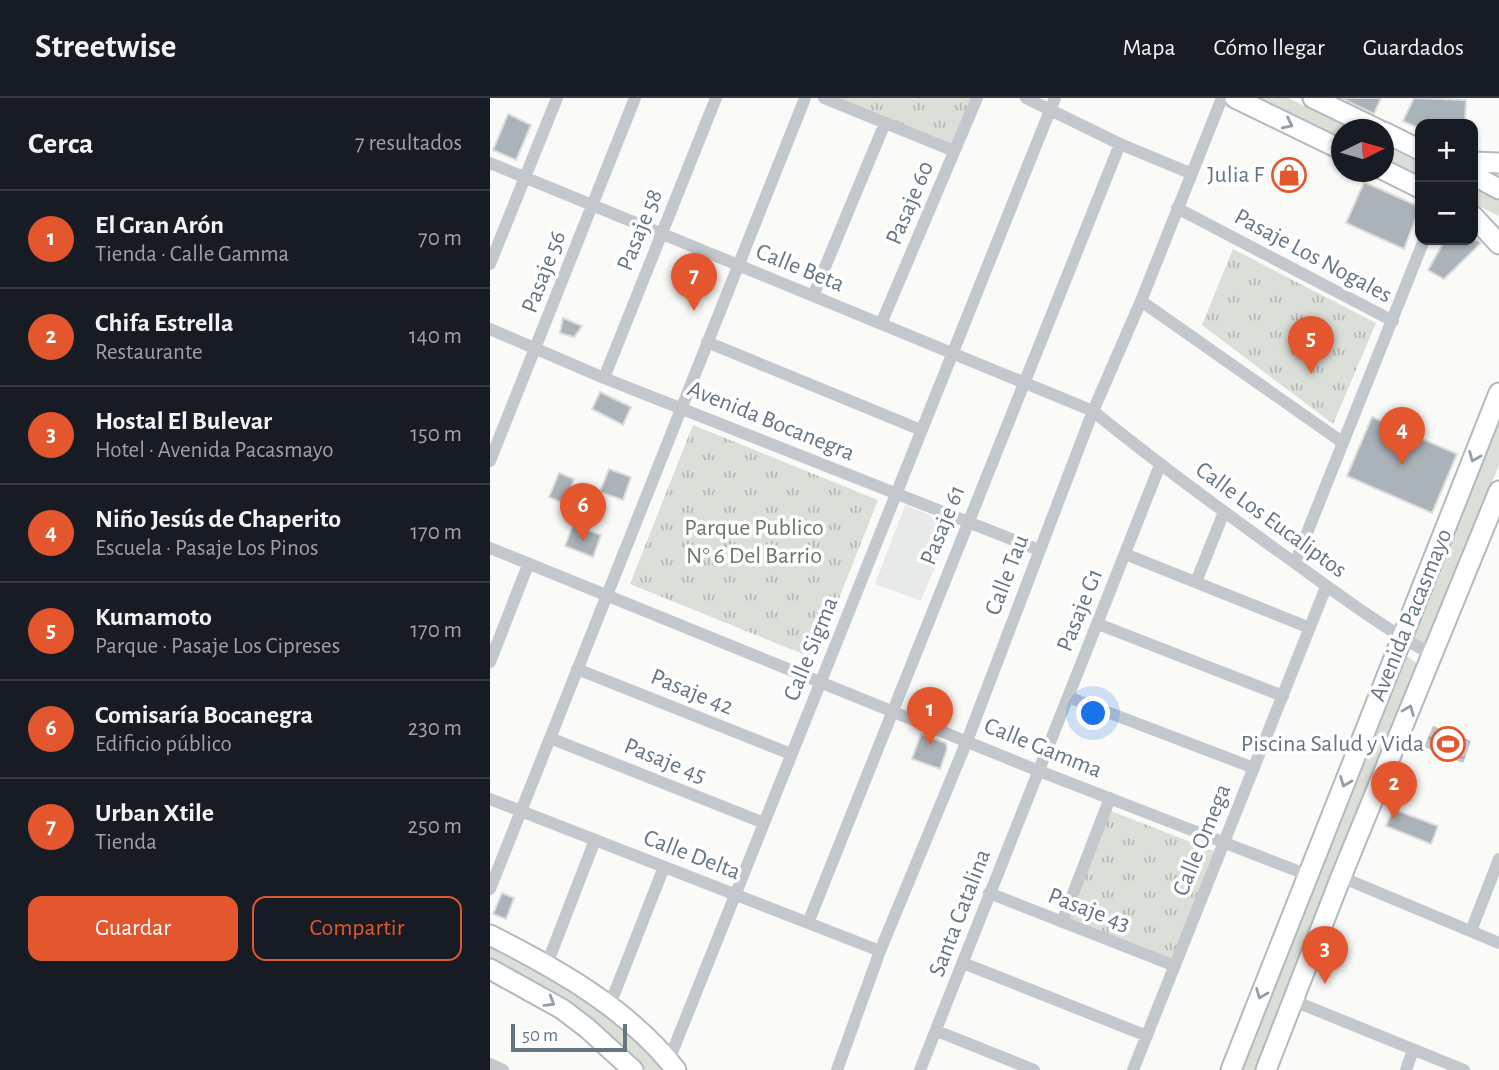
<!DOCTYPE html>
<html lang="es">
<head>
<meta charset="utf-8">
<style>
  body { margin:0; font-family:"Alegreya Sans",sans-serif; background:#20242c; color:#f1f3f6 }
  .controls { position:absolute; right:21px; top:21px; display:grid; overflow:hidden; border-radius:14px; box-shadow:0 2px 5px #0004 }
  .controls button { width:63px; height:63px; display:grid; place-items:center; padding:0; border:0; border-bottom:2px solid #363941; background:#171b24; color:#f1f3f6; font:35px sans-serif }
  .compass { position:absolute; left:841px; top:21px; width:63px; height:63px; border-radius:50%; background:#171b24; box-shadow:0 2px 5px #0004; rotate:85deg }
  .scale { position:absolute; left:21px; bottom:18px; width:116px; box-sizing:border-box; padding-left:7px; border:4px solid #657683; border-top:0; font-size:19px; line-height:24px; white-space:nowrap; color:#657683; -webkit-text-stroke:5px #fff; paint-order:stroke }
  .you { position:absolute; left:604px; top:616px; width:24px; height:24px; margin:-18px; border:5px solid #fff; border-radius:50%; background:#1a73e8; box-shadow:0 0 0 10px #1a73e833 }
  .badge { display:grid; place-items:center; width:46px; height:46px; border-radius:50%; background:#e4572e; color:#fff; font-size:23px; font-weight:700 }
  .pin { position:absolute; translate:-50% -58px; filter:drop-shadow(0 2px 4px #0008) }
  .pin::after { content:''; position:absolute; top:37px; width:24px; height:21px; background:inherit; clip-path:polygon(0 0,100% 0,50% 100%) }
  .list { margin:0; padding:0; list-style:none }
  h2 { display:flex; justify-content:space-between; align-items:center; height:91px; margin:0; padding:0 28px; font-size:30px }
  h2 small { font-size:23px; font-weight:400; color:#9ea1a6 }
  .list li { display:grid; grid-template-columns:46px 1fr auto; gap:21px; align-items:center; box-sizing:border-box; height:98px; padding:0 28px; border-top:2px solid #363941 }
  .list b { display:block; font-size:26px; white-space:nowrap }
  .list p { margin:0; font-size:23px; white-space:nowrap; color:#9ea1a6 }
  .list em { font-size:23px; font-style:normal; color:#9ea1a6 }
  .actions { display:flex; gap:14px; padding:21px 28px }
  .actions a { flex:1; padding:16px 0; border:2px solid #e4572e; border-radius:14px; text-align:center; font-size:24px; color:#e4572e }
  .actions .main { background:#e4572e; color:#fff }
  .map { position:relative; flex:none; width:1009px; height:972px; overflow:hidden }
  header { display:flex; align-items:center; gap:42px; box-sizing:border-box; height:98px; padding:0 35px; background:#171b24; border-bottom:2px solid #363941 }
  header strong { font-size:33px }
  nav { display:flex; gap:38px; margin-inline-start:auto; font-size:24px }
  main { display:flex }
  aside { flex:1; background:#171b24 }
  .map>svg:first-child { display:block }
  .built { fill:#e8e9e9 }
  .grass { fill:#dadfd7 }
  .park { fill:url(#park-tufts) }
  .water { fill:url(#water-waves) }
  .building { fill:#aab3b9; stroke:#dcdcda; stroke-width:2 }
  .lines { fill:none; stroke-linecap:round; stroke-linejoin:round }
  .secondary-casing { stroke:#b3babf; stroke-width:23 }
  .street { stroke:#c3c8cc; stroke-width:12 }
  .secondary { stroke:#fff; stroke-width:19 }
  .oneway { stroke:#939fa8 }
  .labels { text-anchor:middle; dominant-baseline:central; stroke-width:7; stroke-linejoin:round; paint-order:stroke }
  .poi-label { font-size:24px; fill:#657683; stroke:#fff; text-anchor:end }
  .street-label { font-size:24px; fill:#657683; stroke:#fff }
  .park-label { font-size:24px; fill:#687a64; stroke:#fff }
</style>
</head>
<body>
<header>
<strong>Streetwise</strong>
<nav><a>Mapa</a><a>Cómo llegar</a><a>Guardados</a></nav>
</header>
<main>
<aside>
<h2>Cerca<small>7 resultados</small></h2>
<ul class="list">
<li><span class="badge">1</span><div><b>El Gran Arón</b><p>Tienda · Calle Gamma</p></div><em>70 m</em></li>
<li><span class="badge">2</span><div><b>Chifa Estrella</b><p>Restaurante</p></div><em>140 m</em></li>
<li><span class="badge">3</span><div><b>Hostal El Bulevar</b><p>Hotel · Avenida Pacasmayo</p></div><em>150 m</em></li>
<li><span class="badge">4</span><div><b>Niño Jesús de Chaperito</b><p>Escuela · Pasaje Los Pinos</p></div><em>170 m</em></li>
<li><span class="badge">5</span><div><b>Kumamoto</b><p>Parque · Pasaje Los Cipreses</p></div><em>170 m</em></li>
<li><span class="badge">6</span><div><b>Comisaría Bocanegra</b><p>Edificio público</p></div><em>230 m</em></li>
<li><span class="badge">7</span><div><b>Urban Xtile</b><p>Tienda</p></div><em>250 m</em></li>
</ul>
<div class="actions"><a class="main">Guardar</a><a>Compartir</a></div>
</aside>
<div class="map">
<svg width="1009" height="972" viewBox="0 0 1009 972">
  <defs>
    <pattern id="park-tufts" width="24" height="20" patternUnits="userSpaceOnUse" patternTransform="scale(1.75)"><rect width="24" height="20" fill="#dadfd7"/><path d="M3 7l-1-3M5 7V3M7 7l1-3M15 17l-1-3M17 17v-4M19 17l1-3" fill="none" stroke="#b4b9b4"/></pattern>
    <pattern id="water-waves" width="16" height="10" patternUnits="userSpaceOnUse" patternTransform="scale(1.75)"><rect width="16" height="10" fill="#bbc7cb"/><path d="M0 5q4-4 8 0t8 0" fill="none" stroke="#9ca6aa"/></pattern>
  </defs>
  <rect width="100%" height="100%" fill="#fafaf8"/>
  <path class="built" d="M415,407L462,426L431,503L385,486Z"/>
  <path class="grass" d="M764,0H798L862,31L852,32L851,42Z
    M894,47L930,65V80L894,62Z
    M983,91L1009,103V118L983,105Z
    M1009,321V367L936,546L920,540Z
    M917,558L929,567L769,972H752Z
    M0,844L64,878L145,936L178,972H155L97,921L0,861Z"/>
  <path class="park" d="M346,0H481L462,46Z
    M743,151L886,225L843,326L712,227Z
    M203,327L388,402L325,561L140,486Z
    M621,713L724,753L681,862L576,823Z"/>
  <path class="water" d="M943,628L981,643L973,665L934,649Z"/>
  <path class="building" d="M851,0H891L884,16Z
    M924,0L976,2L975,26H930V31L913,23Z
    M18,16L41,27L26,62L3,52Z
    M874,84L930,109L914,151L856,125Z
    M955,142H988L991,145L954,181L938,172Z
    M73,220L92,228L84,239L70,235Z
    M110,294L141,309L133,327L102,311Z
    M882,319L967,356L942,415L857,378Z
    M119,371L141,379L133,402L110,394Z
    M69,375L84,381L75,406L59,399Z
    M83,427L111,437L103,459L75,448Z
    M431,636L456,645L457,651L450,671L422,661Z
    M903,711L948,728L941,746L896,728Z
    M12,795L24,800L16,821L3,816Z"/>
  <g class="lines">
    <g class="secondary-casing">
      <path id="secondary" d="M745,0L852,52
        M823,0L889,32
        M894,34L930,52
        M983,64L1009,65
        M894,72L930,90
        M983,77L1009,91
        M983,118L1009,146
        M0,837C67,871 139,911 186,972
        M0,871L72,911L97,930L143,972
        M741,972L1009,295
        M776,972L851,779L1009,393"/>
    </g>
    <path class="street" d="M334,0L464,53
      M536,0L630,46L700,75
      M0,65L603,313C664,363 727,409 791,455C840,490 888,527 941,556
      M687,110L903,223
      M0,166L67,0
      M323,198L395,25
      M651,203L852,344
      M391,226L487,0
      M0,231L114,280L549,452
      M217,244L431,332
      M114,280L226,0
      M0,363L145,0
      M0,450L549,673L818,777
      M635,456L820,530
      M805,465L934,142
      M706,484L734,414
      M608,526L793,598
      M0,564L38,467
      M87,571L301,656
      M578,599L764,670
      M60,640L274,725
      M0,701L390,853
      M851,779L1009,845
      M0,791L315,0
      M499,795L685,868
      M572,824L620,700
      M318,825L630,46
      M981,833L1009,761
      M473,865L657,938
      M57,866L105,742
      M804,903L974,972
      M119,909L174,769
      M447,933L544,972
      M179,962L565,0
      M0,966L13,972
      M347,972L390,853L477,643L603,313L651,203L732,0
      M430,972L670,367
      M643,972L836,489
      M916,972L923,952"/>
    <use href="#secondary" class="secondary"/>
  </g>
  <defs><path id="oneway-chevron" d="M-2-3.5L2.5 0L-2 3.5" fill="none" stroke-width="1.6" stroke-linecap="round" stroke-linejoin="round" transform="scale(1.75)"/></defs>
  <g class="oneway">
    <use href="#oneway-chevron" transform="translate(798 26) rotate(26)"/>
    <use href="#oneway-chevron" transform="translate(984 359) rotate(112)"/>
    <use href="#oneway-chevron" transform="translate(919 612) rotate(-68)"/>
    <use href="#oneway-chevron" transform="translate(855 684) rotate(112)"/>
    <use href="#oneway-chevron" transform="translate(771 896) rotate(112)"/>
    <use href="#oneway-chevron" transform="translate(60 904) rotate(31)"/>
  </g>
  <defs>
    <g id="shop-ring" transform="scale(1.75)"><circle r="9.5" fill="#fff" stroke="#e4572e" stroke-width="1.5"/><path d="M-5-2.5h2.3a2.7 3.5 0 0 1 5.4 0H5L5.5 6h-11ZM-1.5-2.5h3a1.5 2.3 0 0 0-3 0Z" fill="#e4572e"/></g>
    <g id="stadium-ring" transform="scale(1.75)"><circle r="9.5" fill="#fff" stroke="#e4572e" stroke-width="1.5"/><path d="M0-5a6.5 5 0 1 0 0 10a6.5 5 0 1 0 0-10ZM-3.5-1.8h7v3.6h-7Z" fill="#e4572e"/></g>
  </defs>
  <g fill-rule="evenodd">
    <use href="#shop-ring" x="799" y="77"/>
    <use href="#stadium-ring" x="958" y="646"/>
  </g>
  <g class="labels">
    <g class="poi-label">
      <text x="774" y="77">Julia F</text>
      <text x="934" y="646">Piscina Salud y Vida</text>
    </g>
    <g class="street-label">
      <text transform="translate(420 105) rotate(-67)">Pasaje 60</text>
      <text transform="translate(150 132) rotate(-68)">Pasaje 58</text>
      <text transform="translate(823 158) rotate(28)">Pasaje Los Nogales</text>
      <text transform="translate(310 170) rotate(22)">Calle Beta</text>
      <text transform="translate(54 174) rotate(-69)">Pasaje 56</text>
      <text transform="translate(281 323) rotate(22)">Avenida Bocanegra</text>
      <text transform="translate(781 422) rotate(36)">Calle Los Eucaliptos</text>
      <text transform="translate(453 427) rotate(-68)">Pasaje 61</text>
      <text transform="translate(517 477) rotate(-69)">Calle Tau</text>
      <text transform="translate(590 512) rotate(-68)">Pasaje G1</text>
      <text transform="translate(921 517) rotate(-68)">Avenida Pacasmayo</text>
      <text transform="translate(321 551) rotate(-68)">Calle Sigma</text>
      <text transform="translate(202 594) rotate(22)">Pasaje 42</text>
      <text transform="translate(553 650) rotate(22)">Calle Gamma</text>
      <text transform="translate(175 663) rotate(22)">Pasaje 45</text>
      <text transform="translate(712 742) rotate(-68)">Calle Omega</text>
      <text transform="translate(202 757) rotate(21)">Calle Delta</text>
      <text transform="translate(599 812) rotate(21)">Pasaje 43</text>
      <text transform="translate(470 815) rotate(-69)">Santa Catalina</text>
    </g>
    <g class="park-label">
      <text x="264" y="430">Parque Publico<tspan x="264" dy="28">N° 6 Del Barrio</tspan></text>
    </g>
  </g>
</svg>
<div class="controls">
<button>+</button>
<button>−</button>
</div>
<svg class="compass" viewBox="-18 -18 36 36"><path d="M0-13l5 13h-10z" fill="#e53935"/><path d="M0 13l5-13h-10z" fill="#9ea1a6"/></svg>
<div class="scale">50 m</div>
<div class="you"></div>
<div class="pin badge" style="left:440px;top:647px">1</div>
<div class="pin badge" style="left:904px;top:721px">2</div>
<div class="pin badge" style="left:835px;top:886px">3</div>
<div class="pin badge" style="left:912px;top:367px">4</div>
<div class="pin badge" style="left:821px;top:276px">5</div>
<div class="pin badge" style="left:93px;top:443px">6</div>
<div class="pin badge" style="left:204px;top:213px">7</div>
</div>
</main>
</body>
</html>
